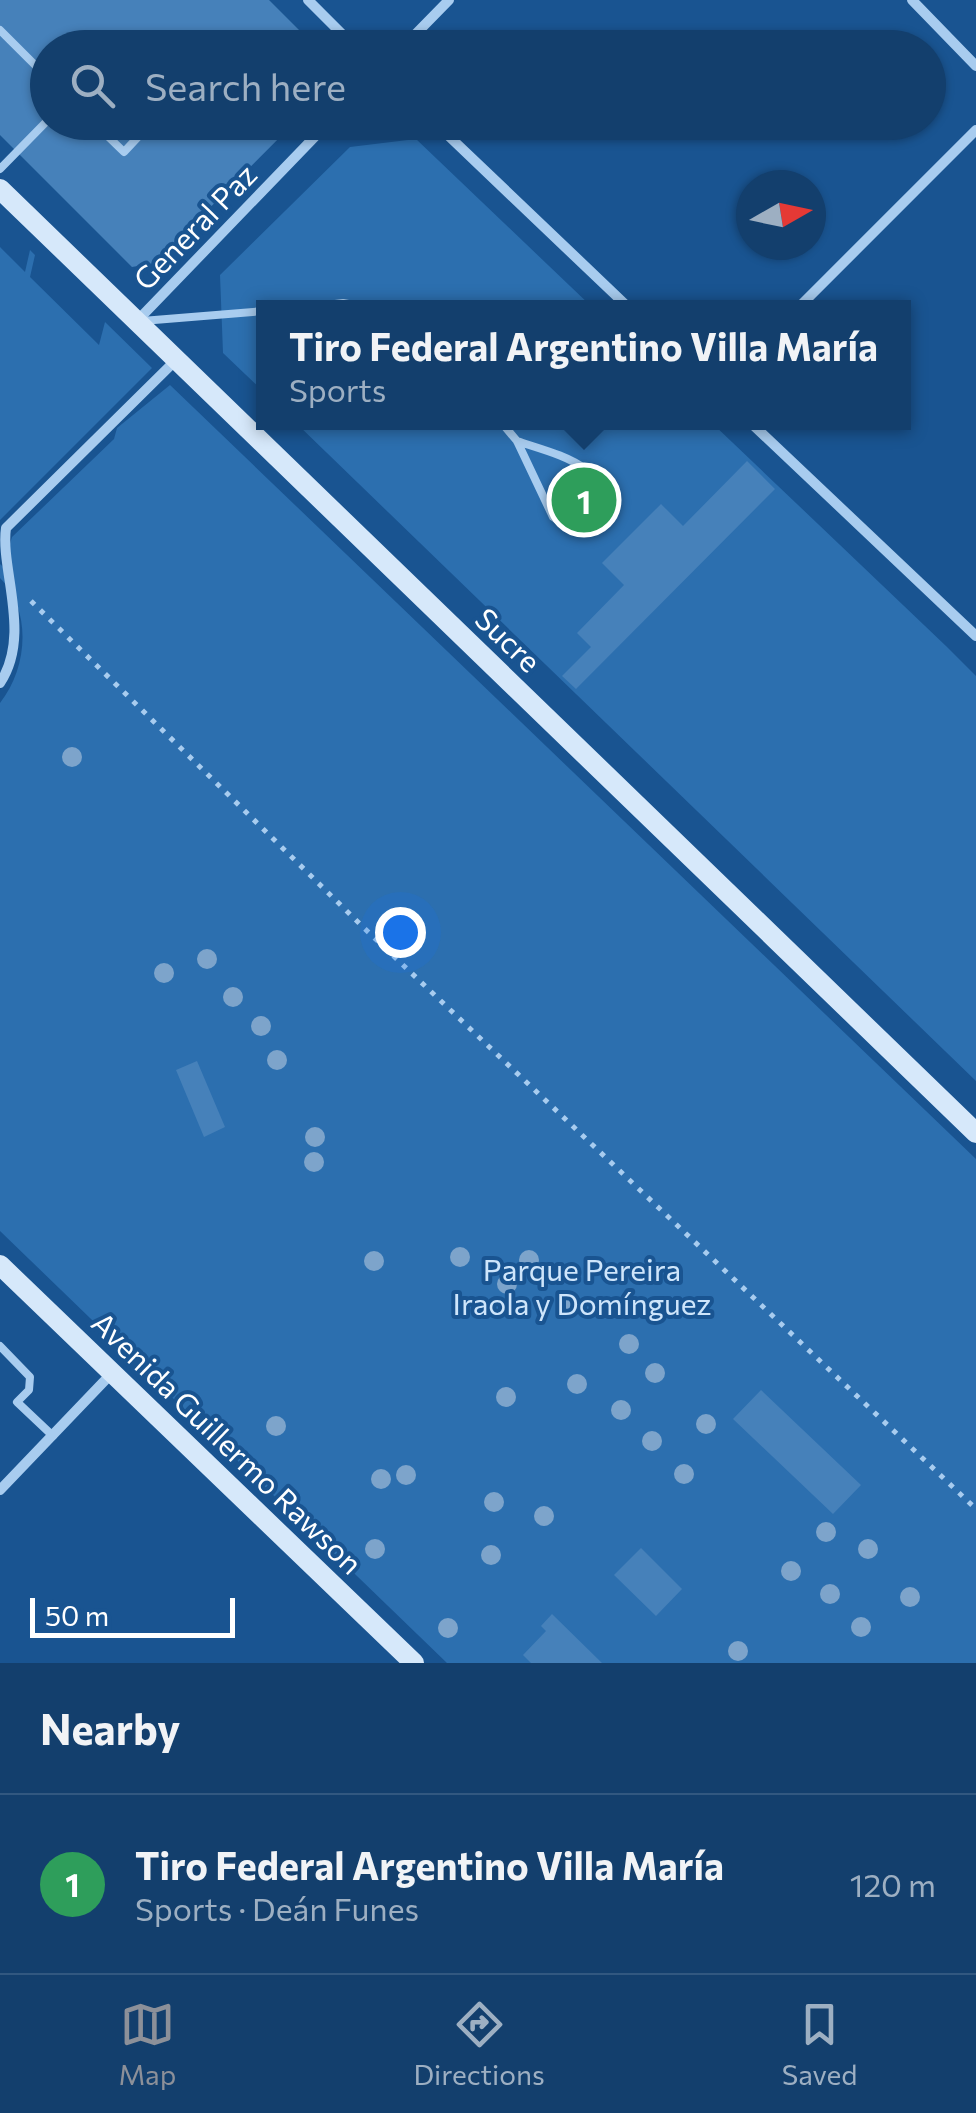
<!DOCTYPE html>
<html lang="en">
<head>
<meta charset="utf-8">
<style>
  body { margin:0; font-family:Commissioner,sans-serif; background:#1c4672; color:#f1f3f6 }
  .compass { position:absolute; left:736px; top:170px; width:90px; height:90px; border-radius:50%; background:#133f6d; box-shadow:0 2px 8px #0004; rotate:81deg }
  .scale { position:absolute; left:30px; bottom:25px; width:205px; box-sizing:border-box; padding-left:10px; border:5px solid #fff; border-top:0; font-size:28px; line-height:35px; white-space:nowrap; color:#fff; -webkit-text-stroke:8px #195491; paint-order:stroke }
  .you { position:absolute; left:400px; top:932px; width:35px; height:35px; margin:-25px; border:8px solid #fff; border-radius:50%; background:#1a73e8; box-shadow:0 0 0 15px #1a73e833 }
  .badge { display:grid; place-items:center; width:65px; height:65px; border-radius:50%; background:#8c9099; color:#fff; font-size:32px; font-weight:700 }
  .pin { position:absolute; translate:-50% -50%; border:5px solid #fff; box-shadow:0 2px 10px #0006 }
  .popup { position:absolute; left:256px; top:300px; width:655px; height:130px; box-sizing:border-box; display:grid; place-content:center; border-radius:0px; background:#133f6d; filter:drop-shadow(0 2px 8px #0005); font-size:32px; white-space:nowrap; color:#9dafc2 }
  .popup b { font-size:38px; color:#f1f3f6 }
  .popup::after { content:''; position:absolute; left:50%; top:100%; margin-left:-20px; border:20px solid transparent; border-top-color:#133f6d }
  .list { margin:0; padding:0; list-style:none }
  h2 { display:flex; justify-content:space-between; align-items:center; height:130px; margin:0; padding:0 40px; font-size:42px }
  h2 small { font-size:32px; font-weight:400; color:#9dafc2 }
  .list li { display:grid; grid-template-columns:65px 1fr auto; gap:30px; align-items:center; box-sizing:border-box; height:180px; padding:0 40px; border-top:2px solid #325880 }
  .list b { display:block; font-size:38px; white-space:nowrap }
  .list p { margin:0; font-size:32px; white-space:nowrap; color:#9dafc2 }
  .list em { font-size:32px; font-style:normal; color:#9dafc2 }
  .icon { flex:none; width:55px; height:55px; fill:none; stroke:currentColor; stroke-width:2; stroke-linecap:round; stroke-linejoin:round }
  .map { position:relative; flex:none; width:976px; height:1663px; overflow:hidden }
  .search { position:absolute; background:#133f6d; box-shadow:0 2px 8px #0004; left:30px; right:30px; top:30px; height:110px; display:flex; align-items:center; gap:25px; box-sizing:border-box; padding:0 35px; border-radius:55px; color:#9dafc2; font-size:38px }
  .sheet { height:310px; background:#133f6d }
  nav { display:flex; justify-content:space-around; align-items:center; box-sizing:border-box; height:140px; border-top:2px solid #325880; background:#133f6d; font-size:28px; color:#9dafc2 }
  nav a { display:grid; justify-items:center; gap:5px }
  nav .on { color:#8c9099 }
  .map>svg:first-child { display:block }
  .green { fill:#2c6faf }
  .building { fill:#4681ba }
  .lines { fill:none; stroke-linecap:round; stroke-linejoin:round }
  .path { stroke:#a8ccef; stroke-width:5; stroke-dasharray:5 8; stroke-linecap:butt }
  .service { stroke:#a8ccef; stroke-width:8 }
  .minor { stroke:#a8ccef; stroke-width:10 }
  .secondary { stroke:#d6e8fa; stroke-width:20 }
  .tree { fill:#7da4cb }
  .labels { text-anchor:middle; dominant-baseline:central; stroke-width:8; stroke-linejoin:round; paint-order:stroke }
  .street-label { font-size:30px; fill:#fff; stroke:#195491 }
  .park-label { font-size:30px; fill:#cee5fb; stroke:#195491 }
</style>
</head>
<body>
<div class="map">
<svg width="976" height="1663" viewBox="0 0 976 1663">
  <rect width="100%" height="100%" fill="#195491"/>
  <path class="green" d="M416,139L592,307L264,308V392L223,353L220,275L350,147Z
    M0,247L25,272L30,250L35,255L30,277L99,345L105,322L152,368L0,520Z
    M170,385L976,1159V1663H447L0,1231V703C28,668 32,610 0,578V564L12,575L9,547L12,537L114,439L117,428Z
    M296,423H712L946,646L976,676V1081Z"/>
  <path class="building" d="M0,0H269L317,48H48V122H295L155,263L132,267L0,135Z
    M747,461L775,489L576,689L562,676L591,647L577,633L624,585L602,563L661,504L683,526Z
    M197,1061L225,1127L204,1137L176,1070Z
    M761,1390L861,1485L833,1514L733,1419Z
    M641,1548L682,1589L656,1616L614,1575Z
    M552,1614L602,1663H531L523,1655L546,1631L541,1626Z"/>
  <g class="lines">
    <path class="path" d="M31,601L364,928L976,1509"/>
    <path class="service" d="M0,30L48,78
      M224,48L231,41
      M93,122L124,152L152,122
      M0,169L48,120
      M303,308L343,303L370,308
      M142,321L264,311
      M501,422L517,441L553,517L565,525L593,518C623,467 551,453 517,441
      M0,1346L30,1377L29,1390L17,1402L53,1436"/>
    <path class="minor" d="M308,0L356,48
      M912,0L976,66
      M402,48L449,0
      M434,122L629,308
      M798,308L976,130
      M137,321L329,122
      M750,422L976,636
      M0,683C32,635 0,569 6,528L176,360
      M0,1490L112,1373"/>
    <path class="secondary" d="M0,189L976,1133
      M0,1265L414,1663"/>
  </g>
  <g class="tree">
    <circle cx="72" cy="757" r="10"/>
    <circle cx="207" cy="959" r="10"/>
    <circle cx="164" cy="973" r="10"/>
    <circle cx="233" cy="997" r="10"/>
    <circle cx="261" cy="1026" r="10"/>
    <circle cx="277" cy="1060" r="10"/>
    <circle cx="315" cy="1137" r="10"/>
    <circle cx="314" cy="1162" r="10"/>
    <circle cx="460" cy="1257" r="10"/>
    <circle cx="529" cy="1260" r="10"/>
    <circle cx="374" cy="1261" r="10"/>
    <circle cx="507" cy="1284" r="10"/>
    <circle cx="566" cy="1309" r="10"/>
    <circle cx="629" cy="1344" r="10"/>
    <circle cx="655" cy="1373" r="10"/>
    <circle cx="577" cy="1384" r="10"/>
    <circle cx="506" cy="1397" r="10"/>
    <circle cx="621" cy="1410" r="10"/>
    <circle cx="706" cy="1424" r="10"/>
    <circle cx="276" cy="1426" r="10"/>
    <circle cx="652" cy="1441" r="10"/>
    <circle cx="684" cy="1474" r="10"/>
    <circle cx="406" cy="1475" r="10"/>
    <circle cx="381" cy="1479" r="10"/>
    <circle cx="494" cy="1502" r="10"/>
    <circle cx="544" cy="1516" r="10"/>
    <circle cx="826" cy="1532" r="10"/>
    <circle cx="375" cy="1549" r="10"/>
    <circle cx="868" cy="1549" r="10"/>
    <circle cx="491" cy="1555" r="10"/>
    <circle cx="791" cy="1571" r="10"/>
    <circle cx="830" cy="1594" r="10"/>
    <circle cx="910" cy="1597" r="10"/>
    <circle cx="861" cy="1627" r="10"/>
    <circle cx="448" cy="1628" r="10"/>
    <circle cx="738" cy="1651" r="10"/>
  </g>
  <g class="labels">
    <g class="street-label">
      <text transform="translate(194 226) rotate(-46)">General Paz</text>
      <text transform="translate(509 639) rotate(44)">Sucre</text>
      <text transform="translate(228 1442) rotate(44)">Avenida Guillermo Rawson</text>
    </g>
    <g class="park-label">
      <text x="582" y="1268">Parque Pereira<tspan x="582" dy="34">Iraola y Domínguez</tspan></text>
    </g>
  </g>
</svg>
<svg class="compass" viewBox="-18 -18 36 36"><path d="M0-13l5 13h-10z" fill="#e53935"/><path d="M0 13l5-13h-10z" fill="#9dafc2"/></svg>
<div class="scale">50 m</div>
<div class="you"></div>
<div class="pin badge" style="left:584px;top:500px;background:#2e9e5b">1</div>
<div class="popup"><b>Tiro Federal Argentino Villa María</b>Sports</div>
<div class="search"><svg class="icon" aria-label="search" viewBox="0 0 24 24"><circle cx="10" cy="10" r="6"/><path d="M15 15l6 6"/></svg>Search here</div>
</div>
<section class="sheet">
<h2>Nearby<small></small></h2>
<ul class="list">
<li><span class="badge" style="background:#2e9e5b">1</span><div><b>Tiro Federal Argentino Villa María</b><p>Sports · Deán Funes</p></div><em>120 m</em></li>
</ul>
</section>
<nav>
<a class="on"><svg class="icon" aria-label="map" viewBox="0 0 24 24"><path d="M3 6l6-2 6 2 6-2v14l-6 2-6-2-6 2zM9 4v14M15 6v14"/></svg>Map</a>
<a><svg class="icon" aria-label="directions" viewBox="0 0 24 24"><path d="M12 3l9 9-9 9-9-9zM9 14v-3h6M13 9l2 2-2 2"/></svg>Directions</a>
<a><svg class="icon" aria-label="saved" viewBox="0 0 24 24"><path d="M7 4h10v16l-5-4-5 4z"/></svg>Saved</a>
</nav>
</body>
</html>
